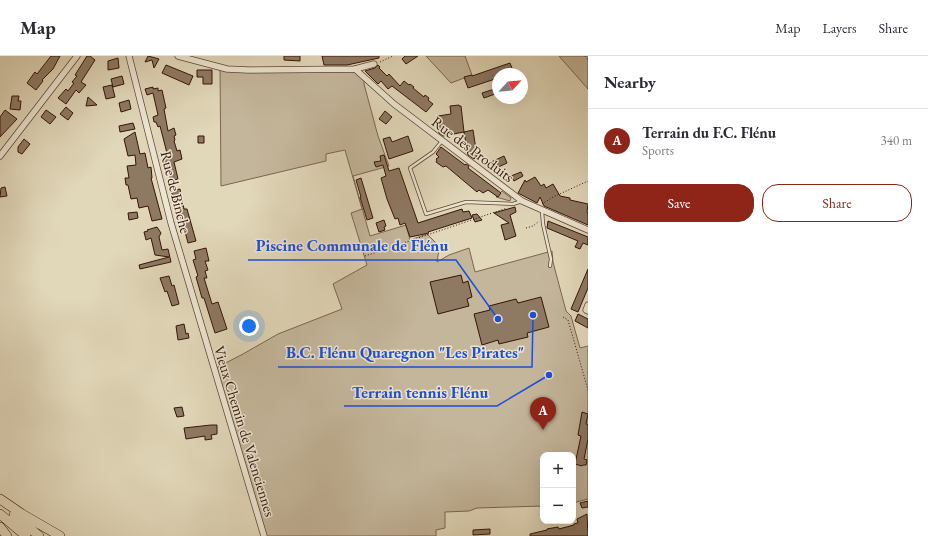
<!DOCTYPE html>
<html lang="en">
<head>
<meta charset="utf-8">
<style>
  body { margin:0; font-family:"EB Garamond",serif; background:#f2f2f3; color:#2b2b33 }
  .controls { position:absolute; right:12px; bottom:12px; display:grid; overflow:hidden; border-radius:8px; box-shadow:0 4px 16px #0002 }
  .controls button { width:36px; height:36px; display:grid; place-items:center; padding:0; border:0; border-bottom:1px solid #e1e1e2; background:#fff; color:#2b2b33; font:20px sans-serif }
  .compass { position:absolute; left:492px; top:12px; width:36px; height:36px; border-radius:50%; background:#fff; box-shadow:0 4px 16px #0002; rotate:64deg }
  .you { position:absolute; left:249px; top:270px; width:14px; height:14px; margin:-10px; border:3px solid #fff; border-radius:50%; background:#1a73e8; box-shadow:0 0 0 6px #1a73e833 }
  .badge { display:grid; place-items:center; width:26px; height:26px; border-radius:50%; background:#8f2418; color:#fff; font-size:13px; font-weight:700 }
  .pin { position:absolute; translate:-50% -33px; filter:drop-shadow(0 1px 2px #0008) }
  .pin::after { content:''; position:absolute; top:21px; width:14px; height:12px; background:inherit; clip-path:polygon(0 0,100% 0,50% 100%) }
  .list { margin:0; padding:0; list-style:none }
  h2 { display:flex; justify-content:space-between; align-items:center; height:52px; margin:0; padding:0 16px; font-size:17px }
  h2 small { font-size:13px; font-weight:400; color:#7c7c81 }
  .list li { display:grid; grid-template-columns:26px 1fr auto; gap:12px; align-items:center; box-sizing:border-box; height:64px; padding:0 16px; border-top:1px solid #e1e1e2 }
  .list b { display:block; font-size:15px; white-space:nowrap }
  .list p { margin:0; font-size:13px; white-space:nowrap; color:#7c7c81 }
  .list em { font-size:13px; font-style:normal; color:#7c7c81 }
  .actions { display:flex; gap:8px; padding:12px 16px }
  .actions a { flex:1; padding:9px 0; border:1px solid #8f2418; border-radius:16px; text-align:center; font-size:14px; color:#8f2418 }
  .actions .main { background:#8f2418; color:#fff }
  .map { position:relative; flex:none; width:588px; height:480px; overflow:hidden }
  header { display:flex; align-items:center; gap:24px; box-sizing:border-box; height:56px; padding:0 20px; background:#fff; border-bottom:1px solid #e1e1e2 }
  header strong { font-size:19px }
  nav { display:flex; gap:22px; margin-inline-start:auto; font-size:14px }
  main { display:flex }
  aside { flex:1; background:#fff }
  .map>svg:first-child { display:block }
  .green { fill:#c4b69b; stroke:#7c6550 }
  .building { fill:#8e7963; stroke:#341406 }
  .lines { fill:none; stroke-linecap:round; stroke-linejoin:round }
  .service-casing { stroke:#5f4533; stroke-width:4 }
  .minor-casing { stroke:#5f4533; stroke-width:7 }
  .trunk-casing { stroke:#341406; stroke-width:10 }
  .path { stroke:#341406; stroke-width:1; stroke-dasharray:1 2; stroke-linecap:butt }
  .service { stroke:#ece5d2; stroke-width:2.5 }
  .minor { stroke:#ece5d2; stroke-width:5.5 }
  .trunk { stroke:#e1d7b9; stroke-width:9 }
  .labels { text-anchor:middle; dominant-baseline:central; stroke-width:3; stroke-linejoin:round; paint-order:stroke }
  .street-label { font-size:15px; fill:#341406; stroke:#ece5d2 }
  .leader { fill:none; stroke:#1d4ed8; stroke-width:1.5 }
  .callout-dot { fill:#1d4ed8; stroke:#ece5d2; stroke-width:1.5 }
  .callout-label { font-size:16px; text-anchor:middle; font-weight:bold; fill:#1d4ed8; stroke:#ece5d2; stroke-width:3; stroke-linejoin:round; paint-order:stroke }
</style>
</head>
<body>
<header>
<strong>Map</strong>
<nav><a>Map</a><a>Layers</a><a>Share</a></nav>
</header>
<main>
<div class="map">
<svg width="588" height="480" viewBox="0 0 588 480">
  <rect width="100%" height="100%" fill="#e1d7b9"/>
  <filter id="stains"><feTurbulence type="fractalNoise" baseFrequency=".005" numOctaves="4"/><feColorMatrix values="0 0 0 0 .2 0 0 0 0 .09 0 0 0 0 .02 0 0 0 .5 -.17"/></filter>
  <radialGradient id="worn" r=".72"><stop offset=".6" stop-color="#630" stop-opacity="0"/><stop offset="1" stop-color="#630" stop-opacity=".3"/></radialGradient>
  <path class="green" d="M426,0H465L472,19L451,27Z
    M559,0H588V33Z
    M220,11L355,13L364,21V28L378,80L389,110L353,120L370,180L406,169L410,184L427,178L435,186L439,194L437,206L449,199L469,192L475,216L552,195L553,206L566,255L571,260L580,292L588,290V443L573,447V399H543V450L477,452L469,455L445,456V472L436,474V480H264L214,313L243,298L278,278L342,253L333,228L367,209L351,157L362,153L345,94L326,98V105L221,130Z
    M502,135L511,142L510,145L496,141Z"/>
  <path class="building" d="M51,0H60L53,13L42,24L43,25L36,34L27,27L35,16L37,18Z
    M87,0H90L95,4L81,26L86,29L79,37L76,34L66,48L58,42L66,33L68,35L74,27L72,26L77,20L75,19Z
    M148,0L159,3L154,12L152,4L145,6Z
    M284,0H300V5L284,4Z
    M322,0H379V2L347,9H324Z
    M405,0H418L406,8L402,3Z
    M118,2L119,12L108,14V5Z
    M510,7L514,17L498,18V22L468,32L464,21L472,19V20Z
    M166,9L193,20L189,29L162,17Z
    M378,9L380,11L379,12L387,20L389,18L400,30L404,25L409,29L410,28L414,31L413,32L424,41L425,39L429,42L428,44L433,48L426,56L392,30L388,33L381,25L378,28L365,15L375,12Z
    M197,14H212V28H203V21H197Z
    M122,20L124,28L113,31L111,23Z
    M112,29L115,41L106,43L103,31Z
    M153,31V33L158,32V35L162,34L166,52L164,53L168,75L174,72L176,79L174,80L175,84L174,85L177,95L180,94L182,103L174,106L178,123L171,125L167,108H165L163,102L168,101L160,70L158,71L156,66H154L153,61L158,59L153,37L147,39L145,33Z
    M498,32V37L484,42L482,37Z
    M12,40H19L18,45H21L20,54L10,53Z
    M88,41L97,49L86,50Z
    M129,44L131,53L121,56L119,47Z
    M459,49V50H461L464,76L443,80L439,77L438,60L451,58L450,50Z
    M66,51L73,57L68,64L60,58Z
    M5,54L17,63L0,81V61Z
    M46,54L56,61L50,68L41,61Z
    M385,55L392,61L386,68L379,63Z
    M133,67L135,73L120,76L119,70Z
    M473,74L477,100L474,103L468,99L464,76Z
    M135,76L140,98L145,97L148,112L151,111L152,122H151L162,163L152,165L148,150L139,152L137,142L131,143L128,129H126L125,122H129L127,110L136,109L135,99L128,100L124,83Z
    M198,80H204V87H198Z
    M408,80L413,95L389,103L383,83L390,81L392,86Z
    M24,83L30,88L22,98L18,96V91Z
    M441,91L465,109L466,108L469,110L468,112L501,137L498,141L488,134L483,137L479,134L477,136L446,110L443,111L436,106L437,104L436,103L439,101L436,98Z
    M384,99L389,115L399,112L418,167L462,153L463,156L469,155L472,162L428,176L429,177L410,181L405,167L400,169L398,162L395,163L387,143L381,122L386,120L383,109L376,111L374,106L381,105L380,100Z
    M504,100L507,107L494,113L491,106Z
    M521,116L523,120L514,125L511,120Z
    M535,121L541,130L544,128L546,132L553,128L560,140L570,142V144L588,148L587,156L588,157V169L544,150L540,141L537,147L518,137L525,124L526,126Z
    M361,122L373,162L367,164L360,141H361L356,124Z
    M5,131L7,140L0,141L1,132Z
    M180,133L184,153H187L196,185L188,187L183,168L180,160L178,161L177,156L181,154L178,145L175,146L171,135Z
    M515,151L516,156L510,159L516,180L505,184L501,169L509,167L494,157Z
    M137,156L138,162L129,164L128,157Z
    M477,158L482,164L475,166L472,159Z
    M384,164L386,170L384,171L385,174L379,176L376,167Z
    M548,165L588,181V189L583,187L580,193L575,191L578,185L547,172Z
    M157,171L161,177L159,181L162,194L168,193L171,206L140,213L139,209L169,201L155,199L151,182L146,184L144,176L148,175L147,174Z
    M206,192L209,205H205L208,214L205,215L207,222H204L212,248L218,246L227,273L215,277L204,242H202L196,221L198,220L193,204L196,203L194,195Z
    M588,213V232L578,256L571,253Z
    M461,219L463,227L468,225L472,241L467,243L469,250L438,258L430,226Z
    M169,220L172,230L174,229L179,248L172,250L167,235L165,236L160,222Z
    M541,241L549,271L527,277L528,281L499,288L498,284L482,289L474,258L490,254L489,250L516,243L518,247Z
    M578,258L588,263V272L575,265Z
    M184,268L186,278L188,277L189,282L178,284L176,270Z
    M182,351L184,360L177,361L174,352Z
    M582,356L588,358L586,368L588,369V383L584,403L587,404L586,409H583L582,410L575,408L581,380L578,379Z
    M211,369H217V378L211,379L212,383L205,384V380L186,383L184,372Z
    M588,445V451L582,452L580,447Z
    M587,458L588,480H530V478L547,474V473L558,471L559,473L574,469V468L578,467L577,463Z
    M490,473V478L473,479V474Z"/>
  <g class="lines">
    <g class="service-casing">
      <path id="service" d="M442,85L433,96L410,112L426,158L466,146L513,148L522,145
        M542,155L543,168L551,203L550,210"/>
    </g>
    <g class="minor-casing">
      <path id="minor" d="M129,0L171,167L264,480
        M178,0L227,13L248,14L355,13L374,8
        M355,13L394,48L522,145L588,174
        M0,100L77,0
        M588,249L586,254L588,255"/>
    </g>
    <g class="trunk-casing">
      <path id="trunk" d="M0,443L22,458L60,480
        M0,458L26,480
        M14,459L39,480
        M0,471L7,480"/>
    </g>
    <path class="path" d="M585,0L588,4
      M380,6L393,0
      M542,148L553,141L588,125
      M526,172L533,170L538,166
      M365,200L507,152
      M563,261L568,264L588,334"/>
    <use href="#service" class="service"/>
    <use href="#minor" class="minor"/>
    <use href="#trunk" class="trunk"/>
  </g>
  <g class="labels">
    <g class="street-label">
      <text transform="translate(473 93) rotate(37)">Rue des Produits</text>
      <text transform="translate(176 136) rotate(76)">Rue de Binche</text>
      <text transform="translate(245 375) rotate(73)">Vieux Chemin de Valenciennes</text>
    </g>
  </g>
  <path class="leader" d="M498 263L456 204H248M533 259L532 311H278M549 319L497 350H344"/>
  <g class="callout-dot">
    <circle cx="498" cy="263" r="4"/>
    <circle cx="533" cy="259" r="4"/>
    <circle cx="549" cy="319" r="4"/>
  </g>
  <g class="callout-label">
    <text x="352" y="195">Piscine Communale de Flénu</text>
    <text x="405" y="302">B.C. Flénu Quaregnon "Les Pirates"</text>
    <text x="420" y="342">Terrain tennis Flénu</text>
  </g>
  <rect width="100%" height="100%" filter="url(#stains)"/>
  <rect width="100%" height="100%" fill="url(#worn)"/>
</svg>
<div class="controls">
<button>+</button>
<button>−</button>
</div>
<svg class="compass" viewBox="-18 -18 36 36"><path d="M0-13l5 13h-10z" fill="#e53935"/><path d="M0 13l5-13h-10z" fill="#7c7c81"/></svg>
<div class="you"></div>
<div class="pin badge" style="left:543px;top:374px">A</div>
</div>
<aside>
<h2>Nearby<small></small></h2>
<ul class="list">
<li><span class="badge">A</span><div><b>Terrain du F.C. Flénu</b><p>Sports</p></div><em>340 m</em></li>
</ul>
<div class="actions"><a class="main">Save</a><a>Share</a></div>
</aside>
</main>
</body>
</html>
